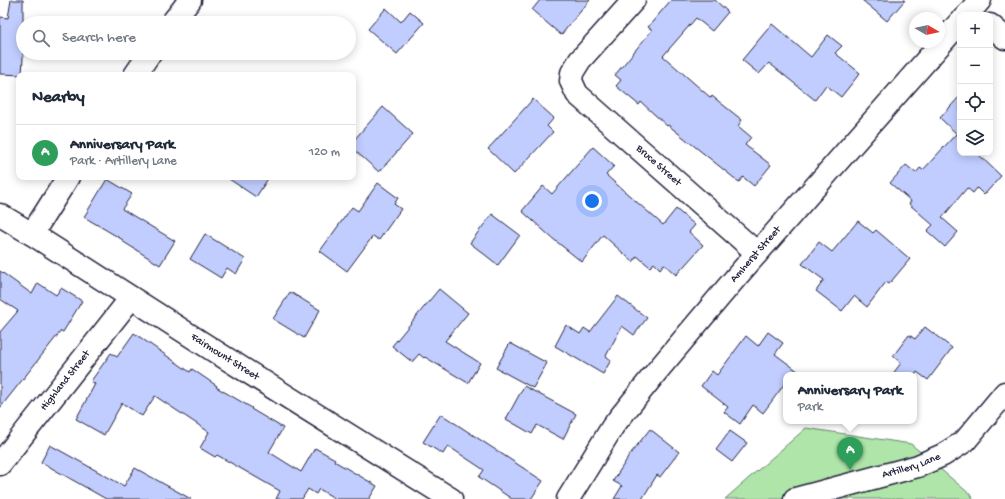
<!DOCTYPE html>
<html lang="en">
<head>
<meta charset="utf-8">
<style>
  body { margin:0; font-family:"Gochi Hand",sans-serif; background:#f6f6f7; color:#1f2937 }
  .controls { position:absolute; right:12px; top:12px; display:grid; overflow:hidden; border-radius:8px; box-shadow:0 2px 10px #0003 }
  .controls button { width:36px; height:36px; display:grid; place-items:center; padding:0; border:0; border-bottom:1px solid #e0e1e3; background:#fff; color:#1f2937; font:20px sans-serif }
  .compass { position:absolute; left:909px; top:12px; width:36px; height:36px; border-radius:50%; background:#fff; box-shadow:0 2px 10px #0003; rotate:99deg }
  .you { position:absolute; left:592px; top:201px; width:14px; height:14px; margin:-10px; border:3px solid #fff; border-radius:50%; background:#1a73e8; box-shadow:0 0 0 6px #1a73e833 }
  .badge { display:grid; place-items:center; width:26px; height:26px; border-radius:50%; background:#b45309; color:#fff; font-size:13px; font-weight:700 }
  .pin { position:absolute; translate:-50% -33px; filter:drop-shadow(0 1px 2px #0008) }
  .pin::after { content:''; position:absolute; top:21px; width:14px; height:12px; background:inherit; clip-path:polygon(0 0,100% 0,50% 100%) }
  .popup { position:absolute; left:783px; top:372px; width:134px; height:52px; box-sizing:border-box; display:grid; place-content:center; border-radius:8px; background:#fff; filter:drop-shadow(0 1px 3px #0005); font-size:13px; white-space:nowrap; color:#747a83 }
  .popup b { font-size:15px; color:#1f2937 }
  .popup::after { content:''; position:absolute; left:50%; top:100%; margin-left:-8px; border:8px solid transparent; border-top-color:#fff }
  .list { margin:0; padding:0; list-style:none }
  h2 { display:flex; justify-content:space-between; align-items:center; height:52px; margin:0; padding:0 16px; font-size:17px }
  h2 small { font-size:13px; font-weight:400; color:#747a83 }
  .list li { display:grid; grid-template-columns:26px 1fr auto; gap:12px; align-items:center; box-sizing:border-box; height:56px; padding:0 16px; border-top:1px solid #e0e1e3 }
  .list b { display:block; font-size:15px; white-space:nowrap }
  .list p { margin:0; font-size:13px; white-space:nowrap; color:#747a83 }
  .list em { font-size:13px; font-style:normal; color:#747a83 }
  .icon { flex:none; width:22px; height:22px; fill:none; stroke:currentColor; stroke-width:2; stroke-linecap:round; stroke-linejoin:round }
  .map { position:relative; flex:none; width:1005px; height:499px; overflow:hidden }
  .search { position:absolute; background:#fff; box-shadow:0 2px 10px #0003; left:16px; top:16px; width:340px; height:44px; display:flex; align-items:center; gap:10px; box-sizing:border-box; padding:0 14px; border-radius:22px; color:#747a83; font-size:15px }
  .panel { position:absolute; background:#fff; box-shadow:0 2px 10px #0003; left:16px; top:72px; width:340px; height:108px; border-radius:8px }
  .map>svg:first-child { display:block }
  .green { fill:#afe5a8; stroke:#688472 }
  .building { fill:#c1cdfe; stroke:#22223b }
  .lines { fill:none; stroke-linecap:round; stroke-linejoin:round }
  .minor-casing { stroke:#22223b; stroke-width:25 }
  .secondary-casing { stroke:#22223b; stroke-width:25 }
  .minor { stroke:#fff; stroke-width:22 }
  .secondary { stroke:#fff; stroke-width:22 }
  .labels { text-anchor:middle; dominant-baseline:central; stroke-width:3.5; stroke-linejoin:round; paint-order:stroke }
  .street-label { font-size:11px; fill:#22223b; stroke:#fff }
</style>
</head>
<body>
<div class="map">
<svg width="1005" height="499" viewBox="0 0 1005 499">
  <rect width="100%" height="100%" fill="#fff"/>
  <filter id="ink" filterUnits="userSpaceOnUse"><feTurbulence type="fractalNoise" baseFrequency=".025" numOctaves="2"/><feDisplacementMap in="SourceGraphic" scale="8" xChannelSelector="R" yChannelSelector="G"/><feConvolveMatrix kernelMatrix="1 2 1 2 8 2 1 2 1" color-interpolation-filters="sRGB"/></filter>
  <g filter="url(#ink)">
    <path class="green" d="M806,428L911,444L972,496L973,499H725Z"/>
    <path class="building" d="M11,0H23V58L22,75L0,74V17L8,18Z
      M540,0H590L561,35L532,10Z
      M671,0H715L728,12L712,31L696,18L663,56L711,98L712,96L742,120L738,126L751,137L745,145L771,165L754,186L743,177L739,182L668,125L667,126L641,102L639,105L616,86L621,80L615,75L652,30L648,27Z
      M862,0H905L887,21Z
      M386,8L401,22L410,11L424,23L397,54L368,29Z
      M772,24L811,57L828,35L842,46L835,53L860,73L841,97L826,85L815,100L769,63L759,74L742,60Z
      M960,96V137L940,118Z
      M533,99L554,118L547,126L553,132L514,174L488,149Z
      M383,107L413,134L379,172L353,149V141Z
      M956,134L960,137V153H977L1001,176L984,195L977,188L973,193L967,188L942,218L958,232L945,247L927,231L933,225L909,204L911,201L890,183L906,165L916,173L920,168L923,170Z
      M593,147L614,166L606,175L663,225L676,209L695,225L689,232L703,245L676,275L664,264L660,269L654,263L650,267L637,256L633,262L603,235L582,262L552,238L522,211L543,186L552,194Z
      M226,177H269L256,197Z
      M107,179L132,194L122,209L175,241L160,265L122,241L123,240L84,217Z
      M378,183L398,198L394,204L401,209L379,240L373,236L347,271L320,251L352,207L358,211Z
      M492,214L520,235L498,265L470,243Z
      M858,221L873,233L876,230L910,259L889,284L886,282L867,307L854,296L842,311L816,291L824,280L802,264L819,242L832,252Z
      M205,234L245,259L236,274L227,268L221,278L190,259Z
      M0,271L32,294L38,283L56,295L61,288L82,301L63,332L61,331L0,408V332L18,311L0,299Z
      M439,289L468,313L445,341L480,363L468,383L425,357L424,358L419,354L412,362L392,346Z
      M290,292L320,310L304,338L273,319Z
      M618,296L647,318L634,335L622,326L606,356L611,360L603,374L555,346L566,325L580,334L584,328L590,332Z
      M925,327L952,348L928,380L917,372L915,375H892L901,363L893,356L909,335L915,339Z
      M768,332L783,343L775,354L803,375H786V382L763,413L753,405L740,424L724,412L728,407L701,386L712,371L717,375L746,336L758,346Z
      M134,333L190,372L192,369L217,386L216,387L252,408L251,409L283,428L269,452L301,472L315,448L335,459L334,461L377,486L369,499H336L319,489L316,494L308,489L302,499H276L280,491L217,455L215,457L200,448L209,432L155,396L142,416L122,403L104,435L76,419L95,384L91,381L111,353L117,357Z
      M510,343L547,363L533,388L496,368Z
      M524,386L576,414L563,439L537,425L532,434L506,419Z
      M441,414L543,481L531,499H512L479,477L484,470L448,446L443,454L423,442Z
      M650,429L679,452L660,477L657,475L642,499H614L622,486L613,481L631,453Z
      M730,431L747,443L732,462L716,450Z
      M50,445L124,486L135,468L191,499H106L41,462Z"/>
    <g class="lines">
      <g class="minor-casing">
        <g id="minor">
          <path id="s1" d="M634,0L580,60L575,68L572,73L571,81L577,94L757,253"/>
          <path d="M172,23L190,0"/>
          <path d="M990,25L1005,38"/>
          <path d="M135,75L150,53"/>
          <path id="s2" d="M0,215L32,234L216,352L451,499"/>
          <path d="M32,234L68,177"/>
          <path id="s3" d="M0,464L131,298"/>
          <path id="s4" d="M795,499L918,466L943,455L965,441L1005,393"/>
        </g>
      </g>
      <g class="secondary-casing">
        <g id="secondary">
          <path d="M967,15L980,0"/>
          <path id="s5" d="M568,499L613,426L657,371L738,275L960,22"/>
        </g>
      </g>
      <use href="#minor" class="minor"/>
      <use href="#secondary" class="secondary"/>
    </g>
  </g>
  <g class="labels">
    <g class="street-label">
      <text stroke="none"><textPath href="#s1" startOffset="227">Bruce Street</textPath></text>
      <text stroke="none"><textPath href="#s5" startOffset="309">Amherst Street</textPath></text>
      <text stroke="none"><textPath href="#s2" startOffset="266">Fairmount Street</textPath></text>
      <text stroke="none"><textPath href="#s3" startOffset="106">Highland Street</textPath></text>
      <text stroke="none"><textPath href="#s4" startOffset="121">Artillery Lane</textPath></text>
    </g>
  </g>
</svg>
<div class="controls">
<button>+</button>
<button>−</button>
<button><svg class="icon" aria-label="locate" viewBox="0 0 24 24"><circle cx="12" cy="12" r="6"/><path d="M12 2v4M12 18v4M2 12h4M18 12h4"/></svg></button>
<button><svg class="icon" aria-label="layers" viewBox="0 0 24 24"><path d="M12 4l9 5-9 5-9-5zM3 14l9 5 9-5"/></svg></button>
</div>
<svg class="compass" viewBox="-18 -18 36 36"><path d="M0-13l5 13h-10z" fill="#e53935"/><path d="M0 13l5-13h-10z" fill="#747a83"/></svg>
<div class="you"></div>
<div class="pin badge" style="left:850px;top:470px;background:#2e9e5b">A</div>
<div class="popup"><b>Anniversary Park</b>Park</div>
<div class="search"><svg class="icon" aria-label="search" viewBox="0 0 24 24"><circle cx="10" cy="10" r="6"/><path d="M15 15l6 6"/></svg>Search here</div>
<section class="panel">
<h2>Nearby<small></small></h2>
<ul class="list">
<li><span class="badge" style="background:#2e9e5b">A</span><div><b>Anniversary Park</b><p>Park · Artillery Lane</p></div><em>120 m</em></li>
</ul>
</section>
</div>
</body>
</html>
